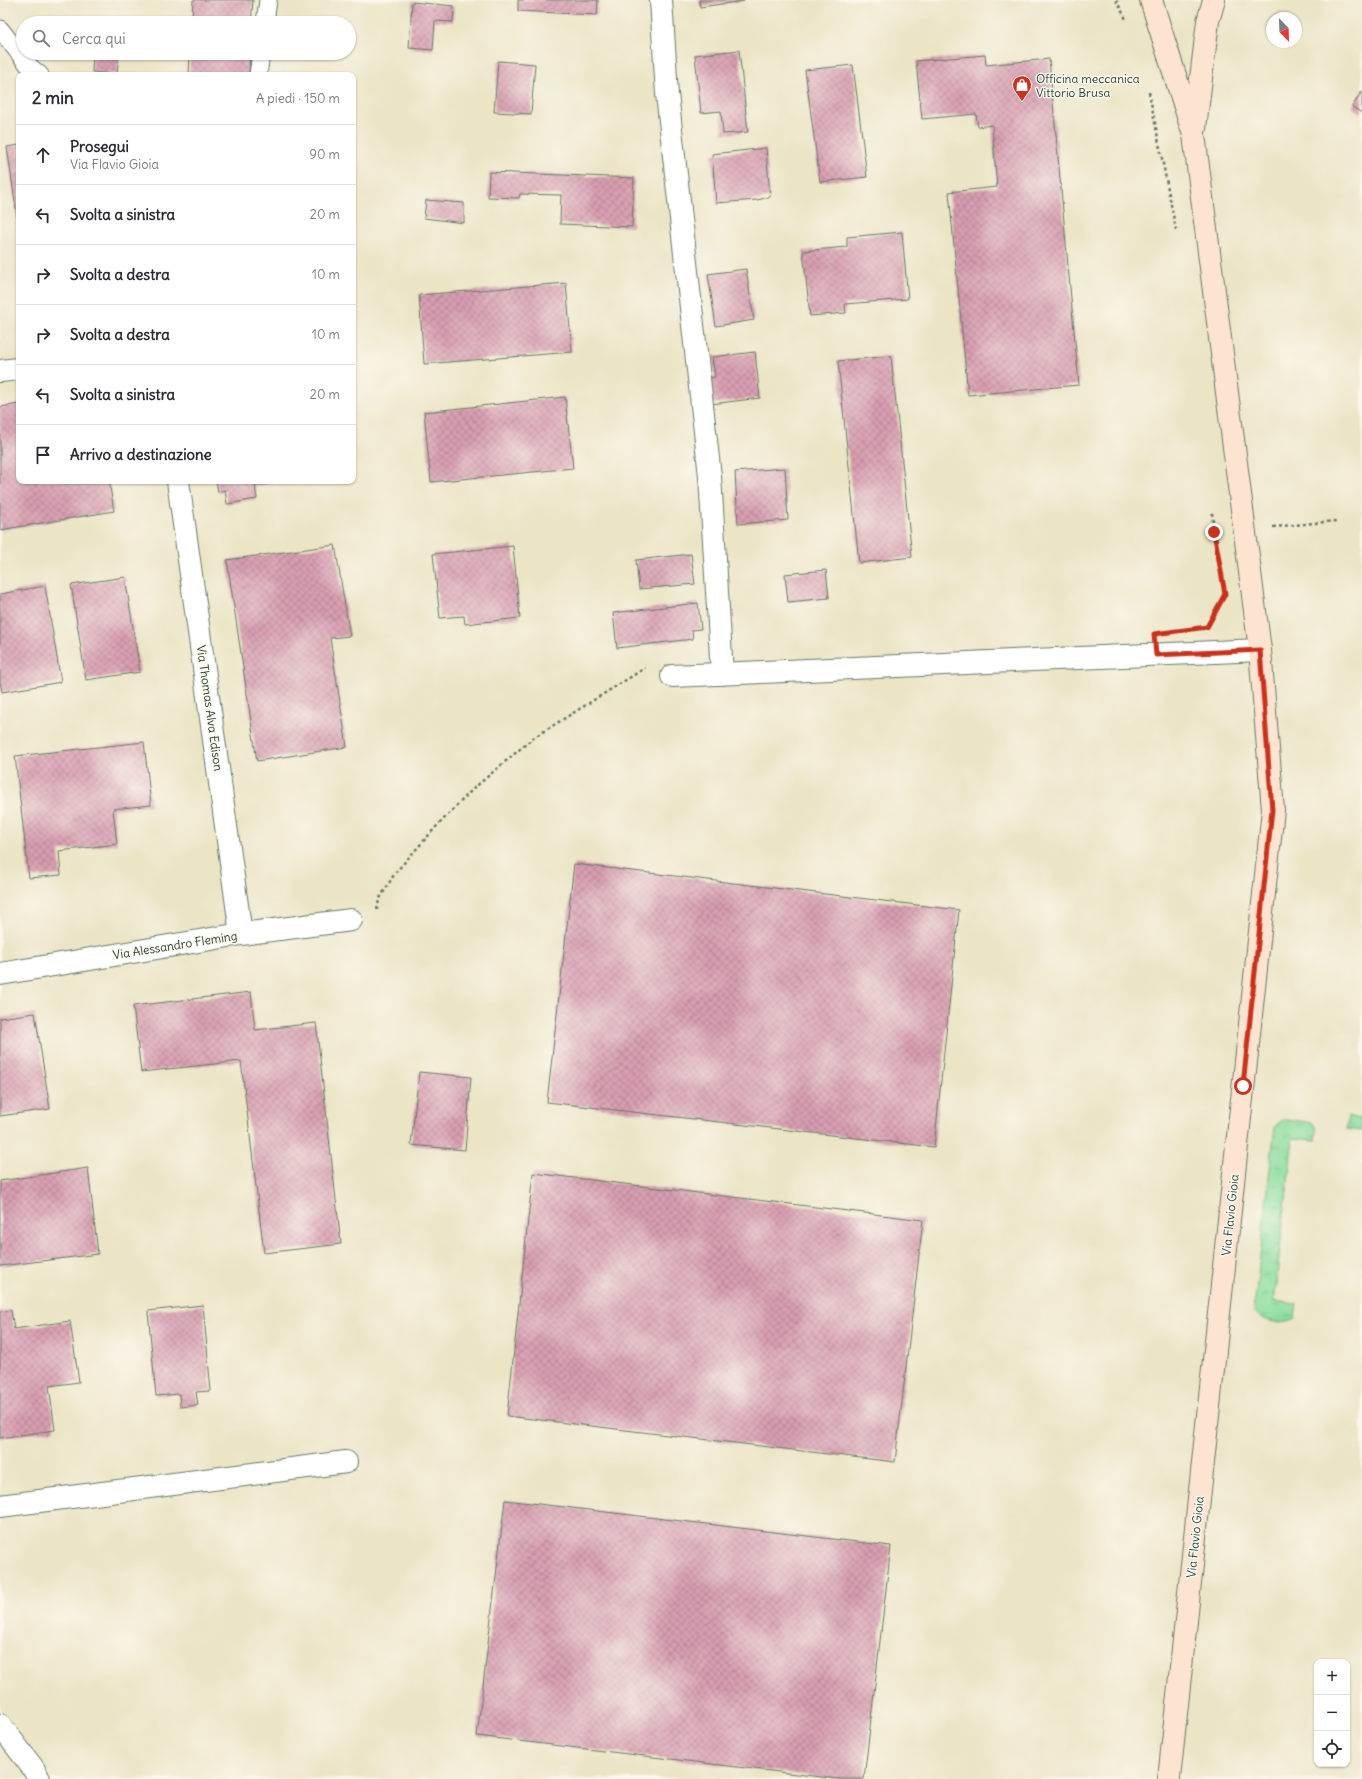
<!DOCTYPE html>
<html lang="it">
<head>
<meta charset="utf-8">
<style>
  body { margin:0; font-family:Delius,sans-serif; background:#f2f2f3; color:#2b2b33 }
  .controls { position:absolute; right:12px; bottom:12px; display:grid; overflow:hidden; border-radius:8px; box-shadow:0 1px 3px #0004 }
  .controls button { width:36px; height:36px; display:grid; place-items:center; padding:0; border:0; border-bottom:1px solid #e1e1e2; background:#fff; color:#2b2b33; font:20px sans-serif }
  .compass { position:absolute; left:1266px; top:12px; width:36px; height:36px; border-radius:50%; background:#fff; box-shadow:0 1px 3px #0004; rotate:157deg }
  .stop { position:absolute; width:12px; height:12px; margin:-9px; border:3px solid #c8321e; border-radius:50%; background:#fff }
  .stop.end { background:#c8321e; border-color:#fff; box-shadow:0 1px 4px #0008 }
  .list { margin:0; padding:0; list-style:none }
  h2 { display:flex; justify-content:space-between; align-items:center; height:52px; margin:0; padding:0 16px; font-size:17px }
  h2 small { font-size:13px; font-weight:400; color:#7c7c81 }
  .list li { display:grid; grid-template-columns:26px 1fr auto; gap:12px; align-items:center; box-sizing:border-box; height:60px; padding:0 16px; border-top:1px solid #e1e1e2 }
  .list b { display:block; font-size:15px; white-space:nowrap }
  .list p { margin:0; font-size:13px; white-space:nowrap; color:#7c7c81 }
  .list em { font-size:13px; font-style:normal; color:#7c7c81 }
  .icon { flex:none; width:22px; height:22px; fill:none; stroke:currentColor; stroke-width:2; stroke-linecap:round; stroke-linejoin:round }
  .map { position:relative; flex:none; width:1362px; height:1779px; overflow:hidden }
  .search { position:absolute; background:#fff; box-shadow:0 1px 3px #0004; left:16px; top:16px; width:340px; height:44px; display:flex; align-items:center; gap:10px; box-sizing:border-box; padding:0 14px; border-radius:22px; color:#7c7c81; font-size:15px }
  .panel { position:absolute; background:#fff; box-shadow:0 1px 3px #0004; left:16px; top:72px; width:340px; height:412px; border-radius:8px }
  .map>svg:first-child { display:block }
  .grass { fill:url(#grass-tufts); stroke:#568e69 }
  .building { fill:url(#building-cross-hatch) }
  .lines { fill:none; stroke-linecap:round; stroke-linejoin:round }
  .lane-casing { stroke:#667867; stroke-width:19 }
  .street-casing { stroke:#667867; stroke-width:24 }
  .secondary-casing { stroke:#667867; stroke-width:24 }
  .path { stroke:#667867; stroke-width:2.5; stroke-dasharray:3 3; stroke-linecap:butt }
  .lane { stroke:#fff; stroke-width:17 }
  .street { stroke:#fff; stroke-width:22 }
  .secondary { stroke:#fde4d1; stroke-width:22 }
  .route { stroke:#c8321e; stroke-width:5 }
  .labels { text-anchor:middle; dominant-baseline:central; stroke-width:3; stroke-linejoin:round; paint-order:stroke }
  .poi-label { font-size:12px; fill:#1f3d34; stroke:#fbf7ec; text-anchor:start }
  .street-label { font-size:12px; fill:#1f3d34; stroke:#fbf7ec }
</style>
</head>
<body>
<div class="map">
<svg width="1362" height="1779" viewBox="0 0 1362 1779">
  <defs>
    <pattern id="grass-tufts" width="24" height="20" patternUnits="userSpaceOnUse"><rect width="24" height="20" fill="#8dde9e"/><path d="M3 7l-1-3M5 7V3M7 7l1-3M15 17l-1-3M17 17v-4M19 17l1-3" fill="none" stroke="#79bf89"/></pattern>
    <pattern id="building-cross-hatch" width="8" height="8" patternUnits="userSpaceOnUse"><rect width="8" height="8" fill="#d99eb1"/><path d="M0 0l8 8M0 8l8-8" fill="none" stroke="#af8291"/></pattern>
  </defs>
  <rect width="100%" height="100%" fill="#fbf7ec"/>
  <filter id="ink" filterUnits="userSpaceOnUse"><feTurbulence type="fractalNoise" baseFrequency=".025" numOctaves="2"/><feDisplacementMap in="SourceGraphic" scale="8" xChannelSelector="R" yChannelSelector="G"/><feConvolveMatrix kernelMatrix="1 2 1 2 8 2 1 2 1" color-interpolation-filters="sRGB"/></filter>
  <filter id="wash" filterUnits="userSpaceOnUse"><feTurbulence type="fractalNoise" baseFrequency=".012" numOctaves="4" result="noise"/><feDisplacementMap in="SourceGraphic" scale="16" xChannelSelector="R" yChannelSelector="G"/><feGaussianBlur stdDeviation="0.9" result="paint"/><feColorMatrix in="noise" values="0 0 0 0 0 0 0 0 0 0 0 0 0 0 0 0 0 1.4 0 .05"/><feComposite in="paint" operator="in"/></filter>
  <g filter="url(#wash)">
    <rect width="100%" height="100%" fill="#ebe5c6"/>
    <path class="grass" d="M1348,1116L1362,1120V1131L1346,1129Z
      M1286,1119L1313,1123L1316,1129L1315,1140L1293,1138L1274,1301L1297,1304L1295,1318C1282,1325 1261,1323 1254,1309L1275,1126L1281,1121Z"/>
    <g id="blocks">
      <path class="building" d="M193,0H253L251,23H192Z
        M518,0H598L597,15L518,11Z
        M699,0H744V1L700,7Z
        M412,2L454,6L453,22L435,21L433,50L409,48Z
        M739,50L748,132L723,134L721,111L701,113L695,55Z
        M93,53H119L117,74L92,72Z
        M190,53H250L249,75H189Z
        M985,55L986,65L1049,59L1079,385L968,395L949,192L997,187L992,125L978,127L976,114L922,119L916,61Z
        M498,61L535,64L531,114L494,112Z
        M853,65L867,177L820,182L805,70Z
        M1362,91V113L1352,107Z
        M19,145V222H18L7,147Z
        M766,148L770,197L757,200L716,203L712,154Z
        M489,172L634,178L632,227L560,224L561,195L520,194L519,198L488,197Z
        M426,200L464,203V223L424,218Z
        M902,232L908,299L845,304L846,313L810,316L803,251L847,247V237Z
        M746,269L754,320L716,326L708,274Z
        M566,283L572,352L424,364L419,295Z
        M755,352L760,398L711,404L707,378L715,377L712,357Z
        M891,356L912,557L859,563L838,361Z
        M565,397L573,468L431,482L424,412Z
        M19,404V481H109L114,511L0,530V407Z
        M785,468L788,520L738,524L735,472Z
        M216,481H273V483L255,486L257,499L227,504L225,490L218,492Z
        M335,545L350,636L330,638L347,747L257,761L227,560Z
        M513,546L520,618L465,624L464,616L440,618L433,554Z
        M691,554L695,584L639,589L636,560Z
        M826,570L829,598L788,602L785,574Z
        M125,577L140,672L86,680L71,585Z
        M45,586L61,682L2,692L0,682V594Z
        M698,603L701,629L692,630L693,639L617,648L613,613Z
        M144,742L151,805L113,809L117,844L59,851L61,875L29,878L15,756Z
        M574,864L959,910L934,1147L547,1102Z
        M251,992L255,1030L316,1023L341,1244L264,1253L241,1061L141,1072L133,1006Z
        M35,1013L50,1109L0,1116V1018Z
        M419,1072L471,1077L465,1150L411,1145Z
        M88,1168L98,1254L0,1266V1181Z
        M533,1173L923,1220L895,1462L507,1416Z
        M203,1305L211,1391L196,1392L198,1405L180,1407L179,1394L156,1396L148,1311Z
        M11,1310L14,1329L70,1321L79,1382L49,1386L55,1430L0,1438V1312Z
        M505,1500L891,1546L864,1779H838L477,1736Z"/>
    </g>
  </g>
  <g filter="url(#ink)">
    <use href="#blocks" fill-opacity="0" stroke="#667867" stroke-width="1"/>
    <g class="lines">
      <g class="lane-casing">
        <path id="lane" d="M265,23L268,0
          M0,29L30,67L40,75
          M258,75L261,53"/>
      </g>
      <g class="street-casing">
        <path id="street" d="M661,0L667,94L710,476L722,674
          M0,371L19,369
          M178,481L241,934
          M672,676L1260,650
          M0,974L241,934L351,920
          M0,1506L346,1462
          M0,1725L33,1768L39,1779"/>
      </g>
      <g class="secondary-casing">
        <path id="secondary" d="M1151,0L1194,135L1260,650L1273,810L1169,1779
          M1195,128L1208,21L1214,0"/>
      </g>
      <path class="path" d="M1116,0L1127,21
        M1149,92L1176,230
        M1212,513L1214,532H1218
        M1273,527L1336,521
        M1208,625L1224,596
        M377,910L379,900L395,873L436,827L473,789L533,738L645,668"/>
      <use href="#lane" class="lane"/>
      <use href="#street" class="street"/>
      <use href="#secondary" class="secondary"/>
    </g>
  </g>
  <g class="lines" filter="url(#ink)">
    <path class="route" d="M1214,532L1225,594L1207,627L1154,634L1156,655L1260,650L1272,810L1243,1086"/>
  </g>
  <defs>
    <g id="shop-pin" transform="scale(1)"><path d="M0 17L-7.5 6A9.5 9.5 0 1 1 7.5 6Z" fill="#c8321e" stroke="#fbf7ec"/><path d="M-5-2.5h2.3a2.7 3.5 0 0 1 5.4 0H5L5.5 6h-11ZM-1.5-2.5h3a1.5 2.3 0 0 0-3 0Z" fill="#fff"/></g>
  </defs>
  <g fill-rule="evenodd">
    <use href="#shop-pin" x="1022" y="85"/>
  </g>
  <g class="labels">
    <g class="poi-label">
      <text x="1036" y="78">Officina meccanica<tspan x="1036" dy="14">Vittorio Brusa</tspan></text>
    </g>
    <g class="street-label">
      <text transform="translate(210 708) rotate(82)">Via Thomas Alva Edison</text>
      <text transform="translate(175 945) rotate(-9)">Via Alessandro Fleming</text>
      <text transform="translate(1230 1215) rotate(-84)">Via Flavio Gioia</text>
      <text transform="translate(1195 1537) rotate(-84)">Via Flavio Gioia</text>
    </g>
  </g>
</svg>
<div class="controls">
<button>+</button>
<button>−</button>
<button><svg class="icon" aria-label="locate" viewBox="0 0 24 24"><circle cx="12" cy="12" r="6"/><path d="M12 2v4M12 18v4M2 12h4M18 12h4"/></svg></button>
</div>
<svg class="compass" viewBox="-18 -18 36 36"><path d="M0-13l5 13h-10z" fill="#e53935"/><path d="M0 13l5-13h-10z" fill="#7c7c81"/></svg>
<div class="stop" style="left:1243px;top:1086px"></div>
<div class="stop end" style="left:1214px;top:532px"></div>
<div class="search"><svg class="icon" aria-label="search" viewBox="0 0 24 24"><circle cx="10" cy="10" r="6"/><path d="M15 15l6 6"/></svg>Cerca qui</div>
<section class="panel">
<h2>2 min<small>A piedi · 150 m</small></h2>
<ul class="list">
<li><svg class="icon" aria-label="ahead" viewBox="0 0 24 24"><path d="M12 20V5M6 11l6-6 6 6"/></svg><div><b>Prosegui</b><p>Via Flavio Gioia</p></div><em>90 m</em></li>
<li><svg class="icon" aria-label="left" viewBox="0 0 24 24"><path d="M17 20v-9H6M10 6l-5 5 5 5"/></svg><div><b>Svolta a sinistra</b></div><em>20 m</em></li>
<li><svg class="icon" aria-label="right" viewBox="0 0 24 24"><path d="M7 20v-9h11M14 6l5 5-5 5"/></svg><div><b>Svolta a destra</b></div><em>10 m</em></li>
<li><svg class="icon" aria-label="right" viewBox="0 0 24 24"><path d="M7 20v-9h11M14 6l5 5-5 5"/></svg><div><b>Svolta a destra</b></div><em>10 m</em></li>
<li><svg class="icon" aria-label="left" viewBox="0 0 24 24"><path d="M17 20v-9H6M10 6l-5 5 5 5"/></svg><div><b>Svolta a sinistra</b></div><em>20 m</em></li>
<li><svg class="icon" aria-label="arrive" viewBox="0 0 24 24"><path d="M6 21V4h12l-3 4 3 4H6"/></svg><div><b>Arrivo a destinazione</b></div></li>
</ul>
</section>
</div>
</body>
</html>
